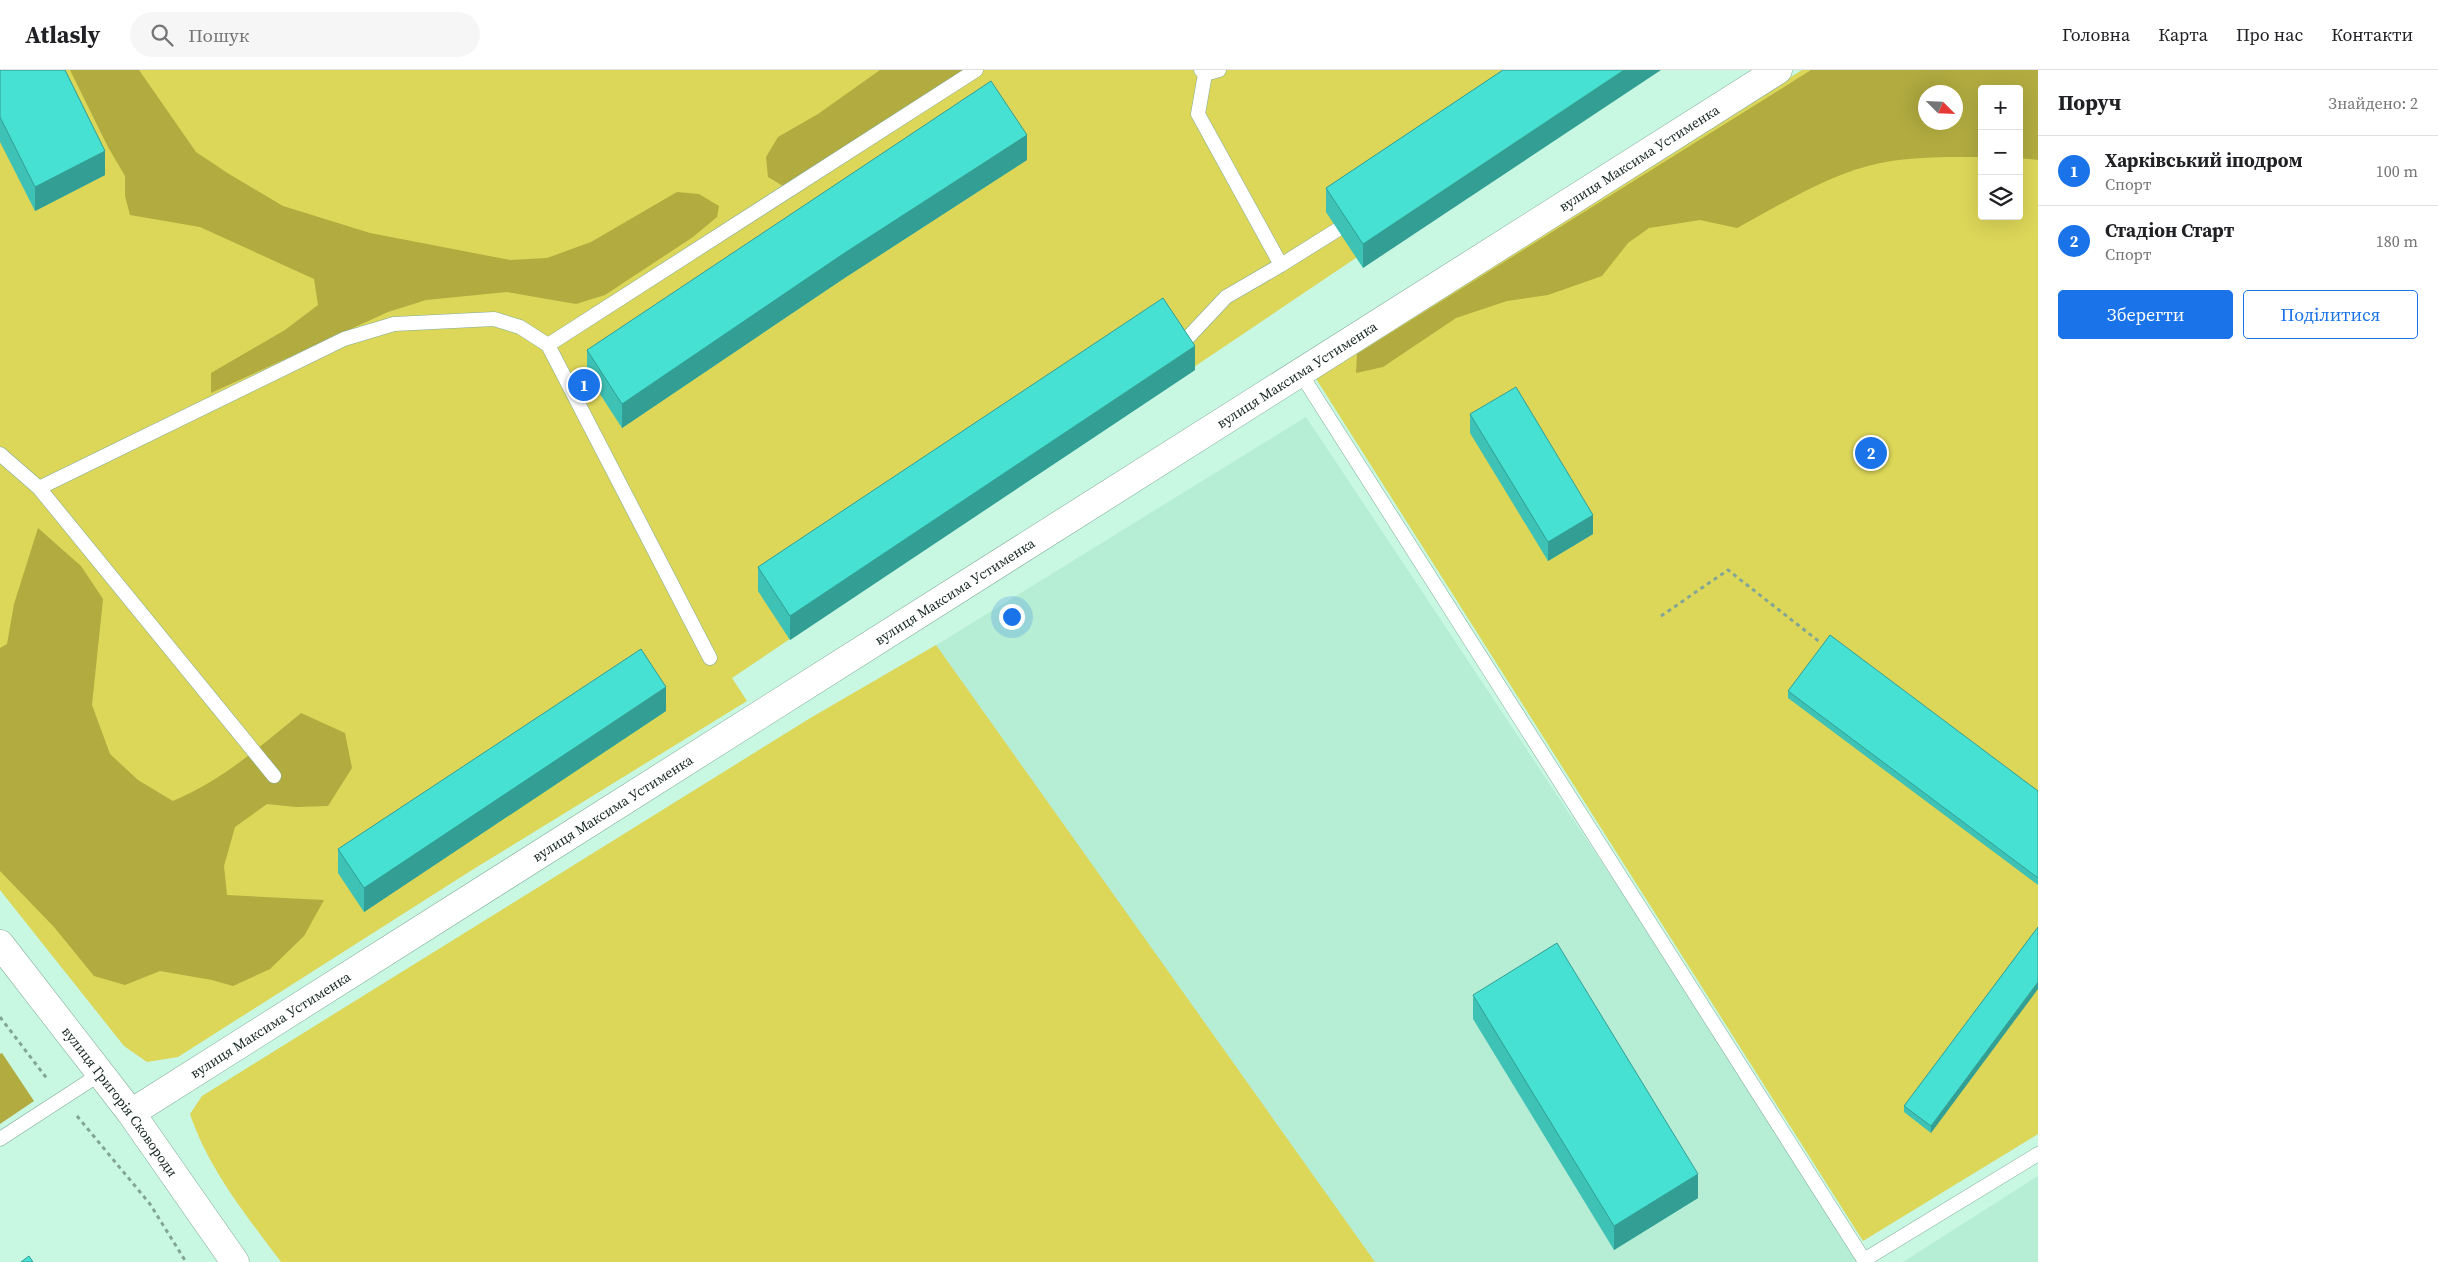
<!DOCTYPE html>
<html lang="uk">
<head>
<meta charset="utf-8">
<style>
  body { margin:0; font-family:"Source Serif 4",serif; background:#f6f6f6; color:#202124 }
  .controls { position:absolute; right:15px; top:15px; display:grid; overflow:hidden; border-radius:5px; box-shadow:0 5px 20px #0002 }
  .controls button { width:45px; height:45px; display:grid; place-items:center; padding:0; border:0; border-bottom:1px solid #e0e0e0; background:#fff; color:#202124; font:25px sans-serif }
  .compass { position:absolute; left:1918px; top:15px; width:45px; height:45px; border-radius:50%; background:#fff; box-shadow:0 5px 20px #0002; rotate:114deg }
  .you { position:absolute; left:1011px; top:546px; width:18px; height:18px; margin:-12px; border:4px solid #fff; border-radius:50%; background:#1a73e8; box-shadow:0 0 0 8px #1a73e833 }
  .badge { display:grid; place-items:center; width:32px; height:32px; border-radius:50%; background:#1a73e8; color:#fff; font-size:16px; font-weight:700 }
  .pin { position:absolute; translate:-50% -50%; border:2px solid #fff; box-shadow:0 1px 5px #0006 }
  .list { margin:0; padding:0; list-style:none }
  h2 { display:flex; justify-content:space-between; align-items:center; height:65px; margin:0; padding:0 20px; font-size:21px }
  h2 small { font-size:16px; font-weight:400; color:#757577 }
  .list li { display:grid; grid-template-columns:32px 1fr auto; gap:15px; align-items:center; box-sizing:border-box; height:70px; padding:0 20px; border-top:1px solid #e0e0e0 }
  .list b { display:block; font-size:19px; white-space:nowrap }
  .list p { margin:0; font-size:16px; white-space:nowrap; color:#757577 }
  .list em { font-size:16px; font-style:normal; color:#757577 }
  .actions { display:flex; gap:10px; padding:15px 20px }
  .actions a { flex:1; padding:11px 0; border:1px solid #1a73e8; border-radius:5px; text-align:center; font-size:18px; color:#1a73e8 }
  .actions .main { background:#1a73e8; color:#fff }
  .icon { flex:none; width:28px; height:28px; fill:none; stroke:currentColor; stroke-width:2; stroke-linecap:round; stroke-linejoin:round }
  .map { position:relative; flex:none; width:2038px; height:1192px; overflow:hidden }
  header { display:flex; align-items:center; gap:30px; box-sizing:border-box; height:70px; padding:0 25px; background:#fff; border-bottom:1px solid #e0e0e0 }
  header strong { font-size:24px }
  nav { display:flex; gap:28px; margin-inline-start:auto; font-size:18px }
  .search { width:350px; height:45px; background:#f6f6f6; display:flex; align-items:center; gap:12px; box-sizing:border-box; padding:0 18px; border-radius:28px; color:#757577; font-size:19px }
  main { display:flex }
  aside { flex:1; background:#fff }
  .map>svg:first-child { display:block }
  .built { fill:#b6edd5 }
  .green { fill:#dcd659; fill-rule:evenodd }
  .forest { fill:#b1ab40; fill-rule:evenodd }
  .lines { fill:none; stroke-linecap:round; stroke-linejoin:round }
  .service-casing { stroke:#80ac98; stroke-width:15 }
  .minor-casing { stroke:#80ac98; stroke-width:29 }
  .tertiary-casing { stroke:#80ac98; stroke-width:29 }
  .path { stroke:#82a596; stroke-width:3; stroke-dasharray:4 4; stroke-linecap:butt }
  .service { stroke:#fff; stroke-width:14 }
  .minor { stroke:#fff; stroke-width:28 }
  .tertiary { stroke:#fff; stroke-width:28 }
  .wall { fill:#3dc2b5 }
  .shaded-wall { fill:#329e94 }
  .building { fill:#47e1d3; stroke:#329e94 }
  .labels { text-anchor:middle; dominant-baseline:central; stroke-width:4.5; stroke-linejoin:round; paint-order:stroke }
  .street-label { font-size:14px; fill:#13251e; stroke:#ebfdf4 }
</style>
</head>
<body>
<header>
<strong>Atlasly</strong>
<div class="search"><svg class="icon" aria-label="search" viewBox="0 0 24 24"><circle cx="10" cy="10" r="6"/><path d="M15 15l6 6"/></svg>Пошук</div>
<nav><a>Головна</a><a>Карта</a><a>Про нас</a><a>Контакти</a></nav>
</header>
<main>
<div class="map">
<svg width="2038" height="1192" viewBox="0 0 2038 1192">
  <rect width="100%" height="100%" fill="#c8f7e2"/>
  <path class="built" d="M1306,347L1867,1192H1208L831,640Z
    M2038,1106V1192H1903Z"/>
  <path class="green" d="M0,0H1635L732,608L747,631L472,800L178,987L147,992L124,976L0,820Z
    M1802,0H2038V1064L1863,1171L1313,304ZM1982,19H2019V146H1982ZM1926,22H1956V52H1926Z
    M936,575L1375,1192H281C246,1145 209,1100 190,1044L202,1026L812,647Z"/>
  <path class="forest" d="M70,0H139L196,82L229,104L283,136L370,163L510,190L547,188L591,172L677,122L699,124L719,136L717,147L693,167L605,225L576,234L507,222L426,230L388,242L211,323V303L285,260L318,235L314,209L200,157L130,145L125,126V106L108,77Z
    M880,0H963L783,116L768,107L766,87L778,67L818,44Z
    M1811,0H2038V90L2019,88V19H1982V87C1944,87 1904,86 1868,96C1823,108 1778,136 1737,158L1700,150L1649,158L1628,173L1602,206L1548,225L1507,231L1456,248L1383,297L1356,303L1357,284ZM1956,22V52H1926V22Z
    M38,458L81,496L103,529L92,635L110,684L138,710L173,731C221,711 261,676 301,643L345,663L352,698L328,736L296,737L267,734L235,757L224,796L227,825L324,830L304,866L270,899L233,916L212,910L160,901L125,915L94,906L54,857L0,801V578L7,574L14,534Z
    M2,983L34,1031L0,1054V984Z"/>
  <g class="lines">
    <g class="service-casing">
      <path id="service" d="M1201,0L1205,4L1219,0
        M1205,4L1198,44L1281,195L1337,160
        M548,275L976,0
        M1179,277L1226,227L1281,195
        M1301,304L1864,1190L2038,1084
        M0,384L39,418L274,706
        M39,418L344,269L394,254L494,249L520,257L548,275L710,588
        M0,1069L100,1004"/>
    </g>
    <g class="minor-casing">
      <g id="minor">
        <path id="s1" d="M131,1043L1778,0"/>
      </g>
    </g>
    <g class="tertiary-casing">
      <g id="tertiary">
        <path id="s2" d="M0,874L131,1043L235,1192"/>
      </g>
    </g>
    <path class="path" d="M1661,546L1728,500L1821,573
      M0,947L48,1010
      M77,1046L150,1134L186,1192"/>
    <use href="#service" class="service"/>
    <use href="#minor" class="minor"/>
    <use href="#tertiary" class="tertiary"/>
  </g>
  <path class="wall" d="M0,0L105,105L35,141L0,72Z
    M1503,0L1363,198L1326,142V118Z
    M1027,90L843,209L622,358L587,304V280Z
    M1195,300L790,570L758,521V497Z
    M1470,344L1593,464L1548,491L1470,363Z
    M1788,621L2038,721V815L1788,628Z
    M666,641L364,842L338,803V779Z
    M2038,857L1931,1063L1904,1042V1036Z
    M1473,925L1698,1128L1614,1180L1473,949Z"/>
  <path class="shaded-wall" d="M1624,0H1661L1363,198V174Z
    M1027,65V90L843,209L622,358V334L843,184Z
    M105,81V105L35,141V117Z
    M1195,276V300L790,570V546Z
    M1593,445V464L1548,491V472Z
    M666,617V641L364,842V818Z
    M2038,912V919L1931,1063V1056Z
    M1698,1104V1128L1614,1180V1156Z"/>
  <path class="building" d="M0,0H65L105,81L35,117L0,47Z
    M1503,0H1624L1363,174L1326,118Z
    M991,11L1027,65L843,184L622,334L587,280Z
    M1163,228L1195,276L790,546L758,497Z
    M1516,317L1593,445L1548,472L1470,344Z
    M1830,565L2038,721V808L1788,621Z
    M641,579L666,617L364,818L338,779Z
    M2038,857V912L1931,1056L1904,1036Z
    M1557,873L1698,1104L1614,1156L1473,925Z
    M29,1186L33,1192H21Z"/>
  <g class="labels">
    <g class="street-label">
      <text stroke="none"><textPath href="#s1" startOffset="1785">вулиця Максима Устименка</textPath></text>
      <text stroke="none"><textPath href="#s1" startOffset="1380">вулиця Максима Устименка</textPath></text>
      <text stroke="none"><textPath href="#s1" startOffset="975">вулиця Максима Устименка</textPath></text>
      <text stroke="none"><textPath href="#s1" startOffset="570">вулиця Максима Устименка</textPath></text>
      <text stroke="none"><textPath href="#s1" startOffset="165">вулиця Максима Устименка</textPath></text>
      <text stroke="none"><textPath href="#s2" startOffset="198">вулиця Григорія Сковороди</textPath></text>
    </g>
  </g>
</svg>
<div class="controls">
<button>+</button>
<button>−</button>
<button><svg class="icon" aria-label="layers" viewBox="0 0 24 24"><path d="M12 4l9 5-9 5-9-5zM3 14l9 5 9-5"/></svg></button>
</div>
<svg class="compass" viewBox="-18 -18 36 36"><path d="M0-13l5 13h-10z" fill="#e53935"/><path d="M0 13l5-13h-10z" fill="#757577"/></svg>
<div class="you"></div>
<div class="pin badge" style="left:584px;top:315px">1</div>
<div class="pin badge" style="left:1871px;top:383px">2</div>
</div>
<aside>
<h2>Поруч<small>Знайдено: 2</small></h2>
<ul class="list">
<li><span class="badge">1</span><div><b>Харківський іподром</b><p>Спорт</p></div><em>100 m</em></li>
<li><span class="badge">2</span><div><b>Стадіон Старт</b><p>Спорт</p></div><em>180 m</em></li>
</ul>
<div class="actions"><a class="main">Зберегти</a><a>Поділитися</a></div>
</aside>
</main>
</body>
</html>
